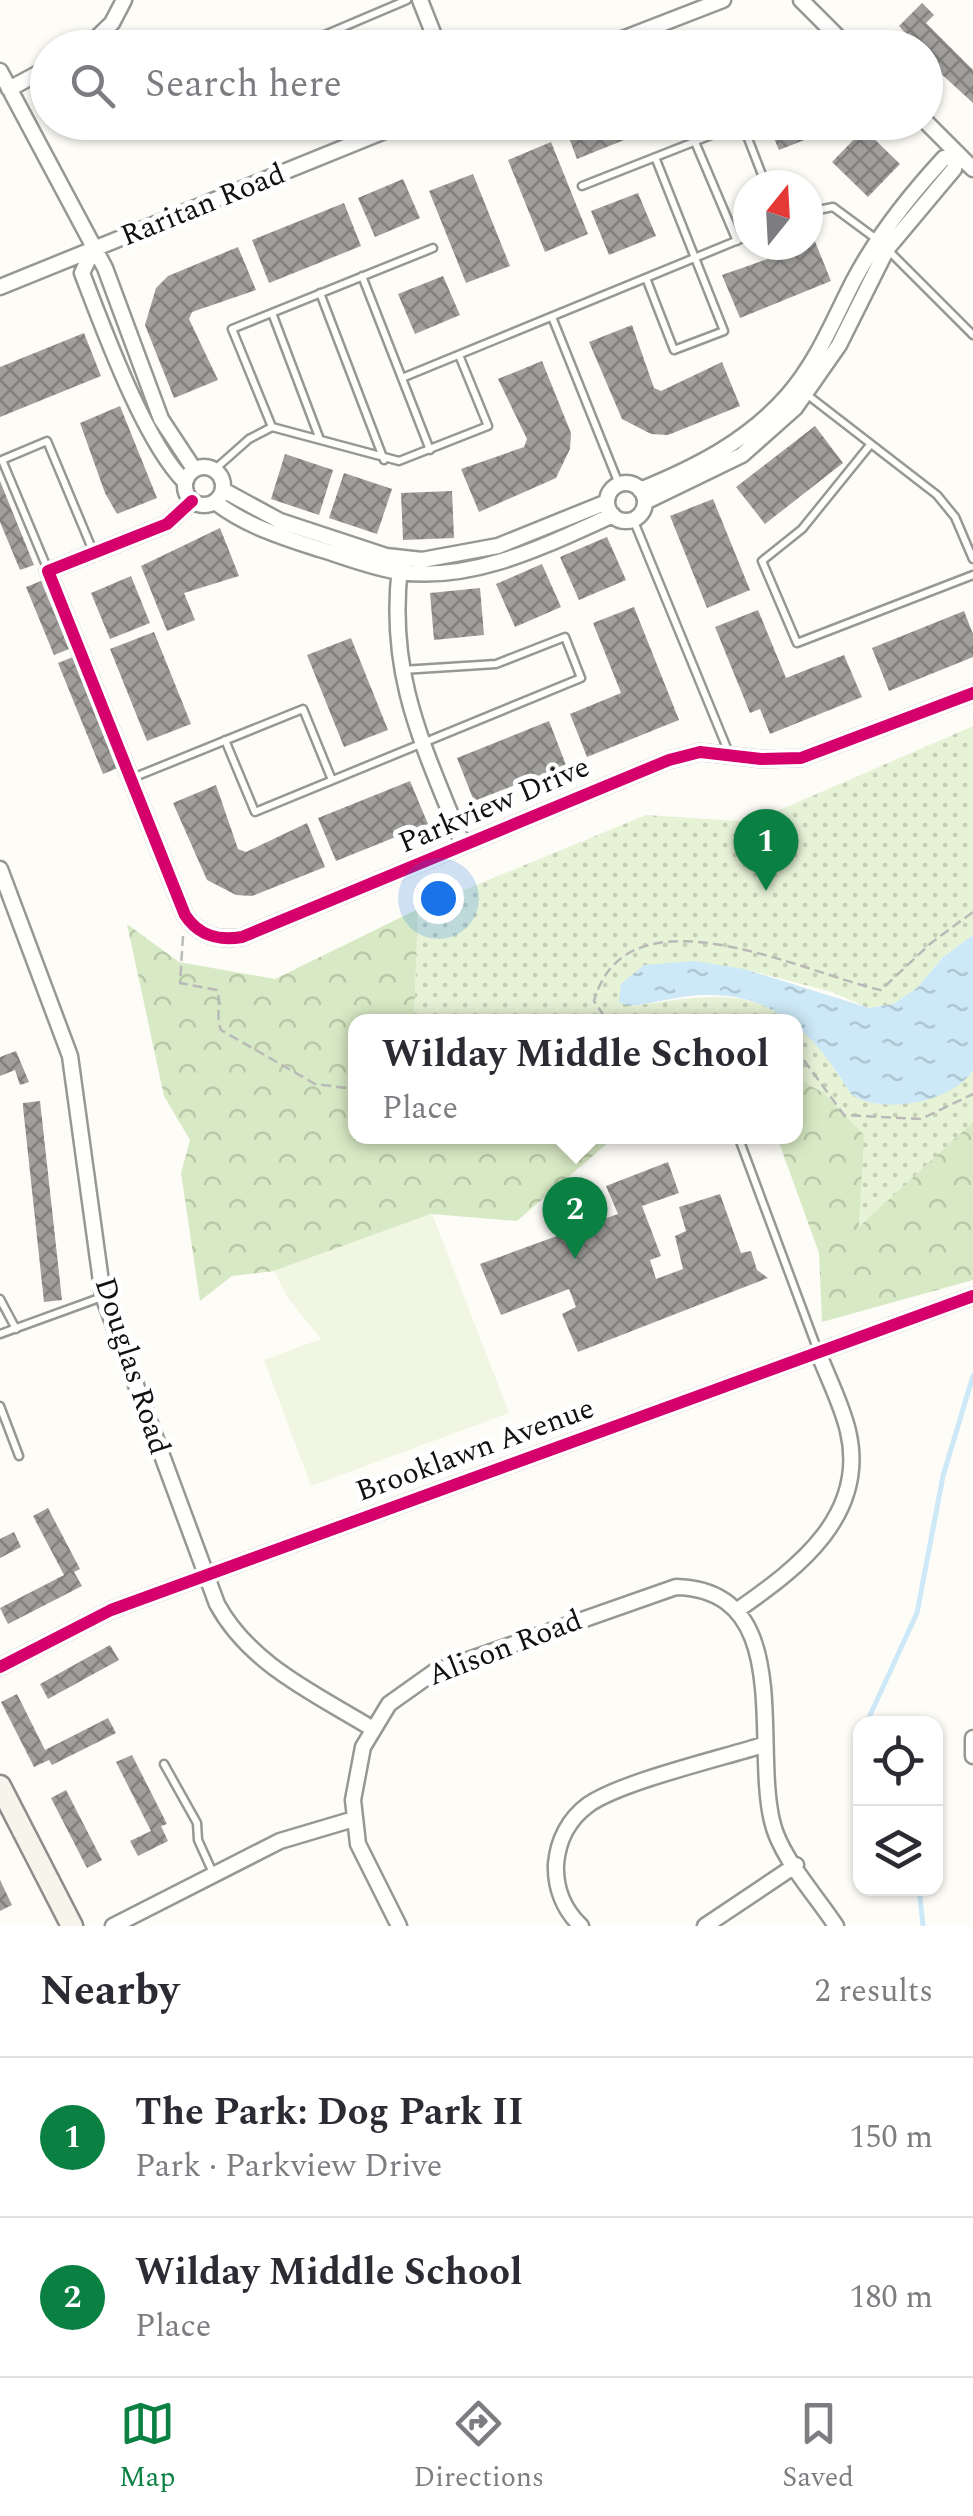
<!DOCTYPE html>
<html lang="en">
<head>
<meta charset="utf-8">
<style>
  body { margin:0; font-family:Spectral,serif; background:#f2f2f3; color:#2b2b33 }
  .controls { position:absolute; right:30px; bottom:30px; display:grid; overflow:hidden; border-radius:20px; box-shadow:0 2px 8px #0004 }
  .controls button { width:90px; height:90px; display:grid; place-items:center; padding:0; border:0; border-bottom:2px solid #e1e1e2; background:#fff; color:#2b2b33; font:50px sans-serif }
  .compass { position:absolute; left:733px; top:170px; width:90px; height:90px; border-radius:50%; background:#fff; box-shadow:0 2px 8px #0004; rotate:18deg }
  .you { position:absolute; left:438px; top:898px; width:35px; height:35px; margin:-25px; border:8px solid #fff; border-radius:50%; background:#1a73e8; box-shadow:0 0 0 15px #1a73e833 }
  .badge { display:grid; place-items:center; width:65px; height:65px; border-radius:50%; background:#0b8043; color:#fff; font-size:32px; font-weight:700 }
  .pin { position:absolute; translate:-50% -82px; filter:drop-shadow(0 2px 5px #0008) }
  .pin::after { content:''; position:absolute; top:52px; width:35px; height:30px; background:inherit; clip-path:polygon(0 0,100% 0,50% 100%) }
  .popup { position:absolute; left:348px; top:1014px; width:455px; height:130px; box-sizing:border-box; display:grid; place-content:center; border-radius:20px; background:#fff; filter:drop-shadow(0 2px 8px #0005); font-size:32px; white-space:nowrap; color:#7c7c81 }
  .popup b { font-size:38px; color:#2b2b33 }
  .popup::after { content:''; position:absolute; left:50%; top:100%; margin-left:-20px; border:20px solid transparent; border-top-color:#fff }
  .list { margin:0; padding:0; list-style:none }
  h2 { display:flex; justify-content:space-between; align-items:center; height:130px; margin:0; padding:0 40px; font-size:42px }
  h2 small { font-size:32px; font-weight:400; color:#7c7c81 }
  .list li { display:grid; grid-template-columns:65px 1fr auto; gap:30px; align-items:center; box-sizing:border-box; height:160px; padding:0 40px; border-top:2px solid #e1e1e2 }
  .list b { display:block; font-size:38px; white-space:nowrap }
  .list p { margin:0; font-size:32px; white-space:nowrap; color:#7c7c81 }
  .list em { font-size:32px; font-style:normal; color:#7c7c81 }
  .icon { flex:none; width:55px; height:55px; fill:none; stroke:currentColor; stroke-width:2; stroke-linecap:round; stroke-linejoin:round }
  .map { position:relative; flex:none; width:973px; height:1926px; overflow:hidden }
  .search { position:absolute; background:#fff; box-shadow:0 2px 8px #0004; left:30px; right:30px; top:30px; height:110px; display:flex; align-items:center; gap:25px; box-sizing:border-box; padding:0 35px; border-radius:55px; color:#7c7c81; font-size:38px }
  .sheet { height:450px; background:#fff }
  nav { display:flex; justify-content:space-around; align-items:center; box-sizing:border-box; height:140px; border-top:2px solid #e1e1e2; background:#fff; font-size:28px; color:#7c7c81 }
  nav a { display:grid; justify-items:center; gap:5px }
  nav .on { color:#0b8043 }
  .map>svg:first-child { display:block }
  .grass { fill:url(#grass-dots) }
  .forest { fill:url(#forest-crowns) }
  .pitch { fill:#f0f6e1 }
  .water { fill:url(#water-ripples) }
  .lines { fill:none; stroke-linecap:round; stroke-linejoin:round }
  .stream { stroke:#cde8f7; stroke-width:5 }
  .building { fill:url(#building-cross-hatch) }
  .lane-casing { stroke:#979795; stroke-width:11 }
  .street-casing { stroke:#979795; stroke-width:19 }
  .secondary-casing { stroke:#8e8d8b; stroke-width:25 }
  .path { stroke:#b9b9b8; stroke-width:2.5; stroke-dasharray:10 5; stroke-linecap:butt }
  .lane { stroke:#fffffe; stroke-width:6 }
  .street { stroke:#fffffe; stroke-width:14 }
  .secondary { stroke:#f6f4eb; stroke-width:20 }
  .cycleway-casing { stroke:#fff; stroke-width:19 }
  .cycleway { stroke:#d6006c; stroke-width:12 }
  .labels { text-anchor:middle; dominant-baseline:central; stroke-width:10; stroke-linejoin:round; paint-order:stroke }
  .street-label { font-size:30px; fill:#111; stroke:#fff }
</style>
</head>
<body>
<div class="map">
<svg width="973" height="1926" viewBox="0 0 973 1926">
  <defs>
    <pattern id="grass-dots" width="8" height="8" patternUnits="userSpaceOnUse" patternTransform="scale(2.5)"><rect width="8" height="8" fill="#e7f3d7"/><path d="M2 2h.1M6 6h.1" fill="none" stroke="#c5cfb8" stroke-width="1.8" stroke-linecap="round"/></pattern>
    <pattern id="forest-crowns" width="20" height="18" patternUnits="userSpaceOnUse" patternTransform="scale(2.5)"><rect width="20" height="18" fill="#d8eac5"/><path d="M2 6a3 3 0 1 1 6 0M12 15a3 3 0 1 1 6 0" fill="none" stroke="#b8c8a8"/></pattern>
    <pattern id="water-ripples" width="26" height="14" patternUnits="userSpaceOnUse" patternTransform="scale(2.5)"><rect width="26" height="14" fill="#cde8f7"/><path d="M2 4q2-2 4 0t4 0M15 11q2-2 4 0t4 0" fill="none" stroke="#afc6d3"/></pattern>
    <pattern id="building-cross-hatch" width="8" height="8" patternUnits="userSpaceOnUse" patternTransform="scale(2.5)"><rect width="8" height="8" fill="#a19f9c"/><path d="M0 0l8 8M0 8l8-8" fill="none" stroke="#82807e"/></pattern>
  </defs>
  <rect width="100%" height="100%" fill="#fdfcf7"/>
  <path class="grass" d="M973,726V935L943,957L917,988L893,1004L868,1008L832,992L744,969L619,1002L630,1006C686,1000 743,983 792,1021L414,1022L418,909L646,815L752,822Z
    M795,1024L814,1038L851,1094L970,1075L973,1070V1122L859,1228L863,1135L824,1093L795,1078Z"/>
  <path class="forest" d="M418,909L414,1021L355,1022V1136L615,1137L517,1221L431,1214L274,1271L232,1276L200,1301L181,1173L190,1140L164,1096L127,924L179,962L275,979Z
    M795,1078L824,1093L864,1135L859,1227L973,1122V1280L822,1322L819,1253L777,1137L795,1136Z"/>
  <path class="pitch" d="M432,1214L509,1413L311,1486L264,1360L321,1339L288,1298L274,1271Z"/>
  <path class="water" d="M973,935V1070C954,1102 881,1116 851,1094C817,1038 778,994 707,995C681,995 655,1003 629,1006L619,1002L621,984L644,965L694,961L744,969L869,1008L893,1004L917,988L943,957Z"/>
  <g class="lines">
    <path class="stream" d="M866,1724L917,1613L943,1476L973,1376
      M860,1738L856,1750L860,1781
      M919,1888L923,1926"/>
  </g>
  <path class="building" d="M922,3L934,15L926,23L973,70V103L926,60V48H913L905,39L908,36L899,26Z
    M750,40L774,48H726L743,41Z
    M563,122H666V123L577,159Z
    M767,122H817L822,133L779,150Z
    M864,129L900,164L868,197L832,162Z
    M551,142L588,234L545,252L508,160Z
    M473,174L510,266L466,283L429,191Z
    M403,179L420,218L375,237L358,198Z
    M638,193L656,236L609,255L591,211Z
    M344,203L361,246L269,283L252,240Z
    M814,239L831,281L740,318L722,275L808,245Z
    M238,247L256,290L192,312L189,319L218,380L174,398L145,325L156,288L168,276Z
    M443,276L460,315L415,334L398,294Z
    M632,325L654,388L661,391L722,362L740,406L668,435L651,434L622,419L589,342Z
    M84,333L101,376L0,417V367Z
    M542,361L571,433L570,449L556,478L479,512L461,469L524,447L527,439L498,379Z
    M120,406L157,498L117,514L105,493L80,423Z
    M815,426L843,463L765,524L736,487Z
    M285,454L333,470L319,515L271,499Z
    M344,473L392,489L377,534L329,518Z
    M0,481L34,565L20,570L0,522Z
    M452,491L454,538L403,540L401,493Z
    M713,499L750,590L707,608L670,516Z
    M220,528L239,576L184,593L195,620L167,631L141,566Z
    M607,537L626,580L579,600L560,557Z
    M542,564L561,607L515,627L496,584Z
    M131,576L150,623L110,639L91,593Z
    M41,581L69,649L54,655L26,587Z
    M480,588L484,635L434,640L430,593Z
    M634,607L679,720L587,757L570,714L621,693L593,623Z
    M758,610L786,678L844,655L862,697L770,734L760,709L750,713L715,627Z
    M964,611L973,634V657L889,691L872,648Z
    M154,632L191,724L147,741L110,649Z
    M351,638L388,730L344,747L307,655Z
    M73,657L118,768L103,774L58,663Z
    M549,721L566,765L474,801L457,758Z
    M410,781L428,824L336,861L318,818Z
    M216,785L238,849L246,852L307,823L325,867L252,896L236,895L207,880L173,803Z
    M16,1051L29,1082L20,1085L15,1070L0,1076V1057Z
    M40,1101L62,1300L44,1302L23,1107V1103Z
    M668,1162L679,1193L642,1206L661,1256L650,1260L656,1279L683,1269L675,1236L686,1231L679,1207L720,1194L741,1253L751,1251L757,1270L768,1278L578,1352L562,1314L576,1307L569,1289L501,1315L480,1264L618,1214L606,1186Z
    M48,1508L80,1569L74,1572L82,1586L8,1624L0,1608L64,1575L33,1516Z
    M14,1532L21,1547L0,1558V1539Z
    M110,1645L119,1660L48,1699L40,1684Z
    M17,1694L45,1750L108,1718L116,1733L52,1765L49,1760L34,1767L1,1702Z
    M132,1755L167,1824L161,1826L168,1841L138,1856L130,1841L151,1831L116,1762Z
    M66,1790L102,1860L87,1868L51,1798Z
    M0,1880L12,1905L0,1911Z"/>
  <g class="lines">
    <g class="lane-casing">
      <path id="lane" d="M301,45L407,0
        M695,142L737,241
        M582,186L742,123L766,185
        M808,212L833,207L879,241
        M888,250L973,335
        M362,276L430,450
        M646,278L674,350L724,331L655,157
        M320,293L384,460
        M272,313L319,437
        M552,317L619,484
        M402,378L748,236
        M805,393L937,495L955,517L973,559
        M272,427L232,329L433,248
        M870,445L802,529L762,561L797,643L973,575
        M214,470L249,439L272,427L399,461L488,426L459,355
        M633,519L729,753
        M48,570L2,460L47,441L93,551
        M225,740L255,812L581,678L565,637L496,664L402,670
        M130,779L303,709L332,780
        M738,1136L818,1351
        M0,1299L16,1329
        M0,1334L102,1297
        M0,1406L19,1456
        M164,1764L197,1823L198,1840L213,1873"/>
    </g>
    <g class="street-casing">
      <path id="street" d="M420,0L439,48
        M801,0L849,48
        M86,48L112,23L124,0
        M599,48L723,0
        M0,71L105,268L161,419L194,469
        M9,89L48,68
        M926,122L973,169
        M93,250L82,273C104,330 144,441 185,482
        M0,287L407,122
        M185 486a19 19 0 1 1 38 0a19 19 0 1 1-38 0Z
        M607 502a19 19 0 1 1 38 0a19 19 0 1 1-38 0Z
        M223,490L280,521L386,556L422,560L498,546L607,502
        M640,490C696,467 748,441 788,395C817,362 833,321 853,282C877,236 909,196 944,158L958,154L954,169L887,249L839,345L795,408L742,455L645,502
        M192,501L167,524L48,571L185,915C199,936 218,941 242,937L669,760L700,752L761,759L801,758L973,693
        M215,502C246,526 282,537 319,549C346,557 373,568 400,572C475,582 546,545 613,515
        M400,567C387,677 424,746 463,845
        M0,869L70,1056L103,1296L217,1604C250,1665 316,1694 373,1729
        M739,1609C798,1568 868,1515 848,1431C842,1405 828,1378 818,1352
        M0,1667L111,1610L973,1296
        M973,1738V1756
        M113,1926L280,1841L354,1819
        M399,1926L358,1844L353,1800L363,1747L389,1704L434,1672L676,1587C795,1590 753,1741 772,1821C780,1857 816,1895 836,1926
        M581,1926C564,1910 555,1888 556,1864C558,1840 569,1819 588,1805C620,1782 722,1758 763,1745
        M705,1926L796,1865"/>
    </g>
    <g class="secondary-casing">
      <path id="secondary" d="M0,1786L72,1926"/>
    </g>
    <path class="path" d="M183,936L180,983L217,990C222,1004 215,1015 221,1030L315,1084L355,1089
      M604,1016L594,1001C627,883 803,973 881,990L931,943L973,912
      M598,1022L604,1016L610,1022
      M649,1022L693,1017L746,1022
      M795,1048L844,1115L921,1119L973,1094"/>
    <use href="#lane" class="lane"/>
    <use href="#street" class="street"/>
    <use href="#secondary" class="secondary"/>
    <g class="cycleway-casing">
      <path id="cycleway" d="M192,501L167,524L48,571L185,915C199,936 218,941 242,937L669,760L700,752L761,759L801,758L973,693
        M0,1667L111,1610L973,1296"/>
    </g>
    <use href="#cycleway" class="cycleway"/>
  </g>
  <g class="labels">
    <g class="street-label">
      <text transform="translate(203 205) rotate(-22)">Raritan Road</text>
      <text transform="translate(494 805) rotate(-23)">Parkview Drive</text>
      <text transform="translate(132 1366) rotate(72)">Douglas Road</text>
      <text transform="translate(475 1450) rotate(-20)">Brooklawn Avenue</text>
      <text transform="translate(505 1648) rotate(-21)">Alison Road</text>
    </g>
  </g>
</svg>
<div class="controls">
<button><svg class="icon" aria-label="locate" viewBox="0 0 24 24"><circle cx="12" cy="12" r="6"/><path d="M12 2v4M12 18v4M2 12h4M18 12h4"/></svg></button>
<button><svg class="icon" aria-label="layers" viewBox="0 0 24 24"><path d="M12 4l9 5-9 5-9-5zM3 14l9 5 9-5"/></svg></button>
</div>
<svg class="compass" viewBox="-18 -18 36 36"><path d="M0-13l5 13h-10z" fill="#e53935"/><path d="M0 13l5-13h-10z" fill="#7c7c81"/></svg>
<div class="you"></div>
<div class="pin badge" style="left:766px;top:891px">1</div>
<div class="pin badge" style="left:575px;top:1259px">2</div>
<div class="popup"><b>Wilday Middle School</b>Place</div>
<div class="search"><svg class="icon" aria-label="search" viewBox="0 0 24 24"><circle cx="10" cy="10" r="6"/><path d="M15 15l6 6"/></svg>Search here</div>
</div>
<section class="sheet">
<h2>Nearby<small>2 results</small></h2>
<ul class="list">
<li><span class="badge">1</span><div><b>The Park: Dog Park II</b><p>Park · Parkview Drive</p></div><em>150 m</em></li>
<li><span class="badge">2</span><div><b>Wilday Middle School</b><p>Place</p></div><em>180 m</em></li>
</ul>
</section>
<nav>
<a class="on"><svg class="icon" aria-label="map" viewBox="0 0 24 24"><path d="M3 6l6-2 6 2 6-2v14l-6 2-6-2-6 2zM9 4v14M15 6v14"/></svg>Map</a>
<a><svg class="icon" aria-label="directions" viewBox="0 0 24 24"><path d="M12 3l9 9-9 9-9-9zM9 14v-3h6M13 9l2 2-2 2"/></svg>Directions</a>
<a><svg class="icon" aria-label="saved" viewBox="0 0 24 24"><path d="M7 4h10v16l-5-4-5 4z"/></svg>Saved</a>
</nav>
</body>
</html>
